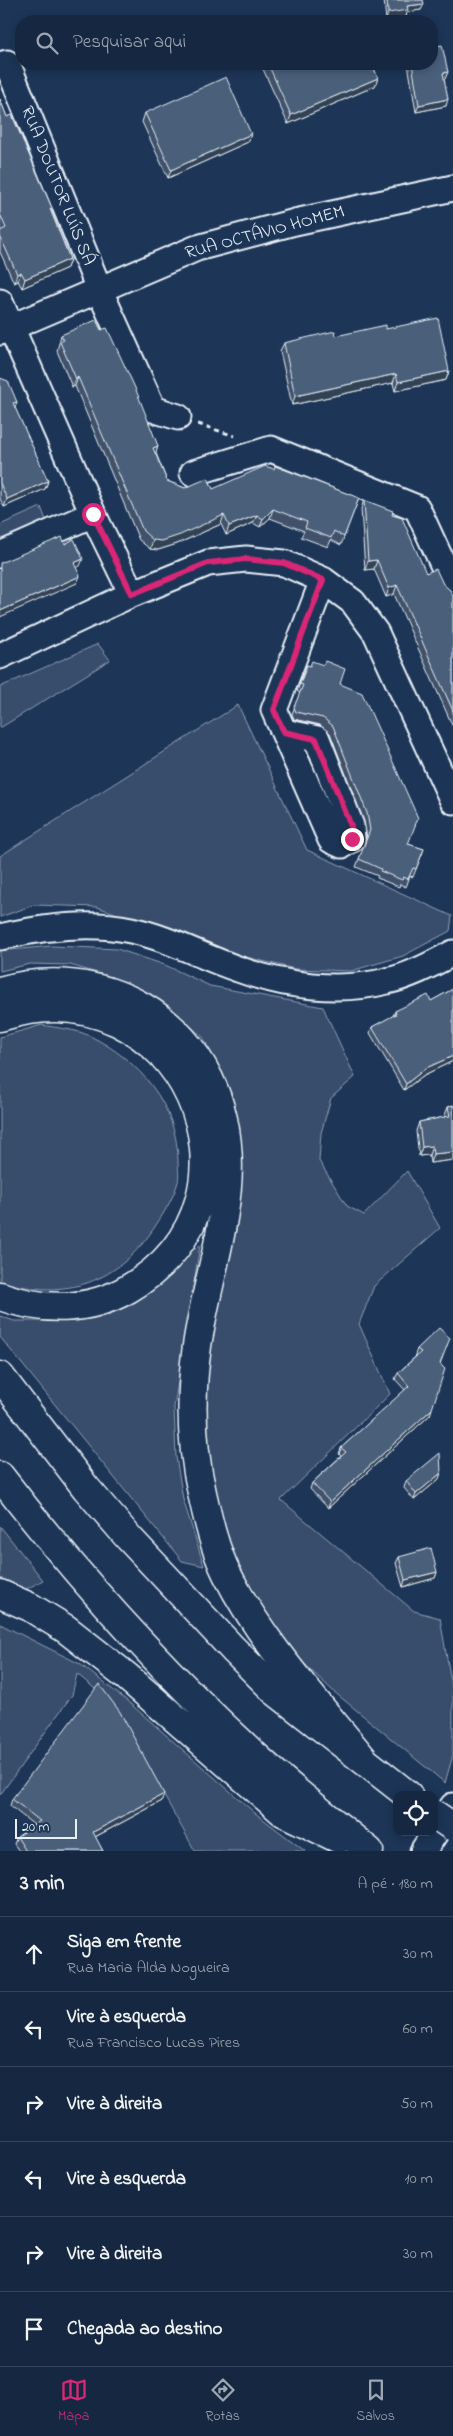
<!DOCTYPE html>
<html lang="pt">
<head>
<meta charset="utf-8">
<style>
  body { margin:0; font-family:"Indie Flower",sans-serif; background:#23344c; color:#f1f3f6 }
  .controls { position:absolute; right:15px; bottom:15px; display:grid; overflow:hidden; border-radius:10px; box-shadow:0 2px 8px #0003 }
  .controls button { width:45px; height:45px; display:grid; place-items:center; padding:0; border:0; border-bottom:1px solid #35445a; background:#162841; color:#f1f3f6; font:25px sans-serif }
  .scale { position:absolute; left:15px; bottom:12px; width:62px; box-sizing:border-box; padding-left:5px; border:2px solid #e8f1f8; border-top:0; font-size:14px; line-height:18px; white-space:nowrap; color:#e8f1f8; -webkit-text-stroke:4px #1d3557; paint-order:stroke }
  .stop { position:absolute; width:15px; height:15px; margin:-11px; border:4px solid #db2777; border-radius:50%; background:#fff }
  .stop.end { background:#db2777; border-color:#fff; box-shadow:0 1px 5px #0008 }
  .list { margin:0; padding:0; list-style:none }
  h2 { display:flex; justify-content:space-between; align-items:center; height:65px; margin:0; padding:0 20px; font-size:21px }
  h2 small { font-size:16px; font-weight:400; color:#9ea6b1 }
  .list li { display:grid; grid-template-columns:32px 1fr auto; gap:15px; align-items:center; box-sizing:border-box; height:75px; padding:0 20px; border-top:1px solid #35445a }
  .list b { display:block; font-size:19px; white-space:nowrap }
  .list p { margin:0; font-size:16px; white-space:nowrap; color:#9ea6b1 }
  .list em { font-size:16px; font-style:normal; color:#9ea6b1 }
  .icon { flex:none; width:28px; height:28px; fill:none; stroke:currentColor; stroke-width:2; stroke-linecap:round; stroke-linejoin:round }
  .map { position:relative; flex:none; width:453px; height:1851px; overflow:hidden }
  .search { position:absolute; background:#162841; box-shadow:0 2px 8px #0003; left:15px; right:15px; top:15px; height:55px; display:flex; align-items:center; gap:12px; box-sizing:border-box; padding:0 18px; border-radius:20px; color:#9ea6b1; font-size:19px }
  .sheet { height:515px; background:#162841 }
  nav { display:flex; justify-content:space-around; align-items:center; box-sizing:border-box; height:70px; border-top:1px solid #35445a; background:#162841; font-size:14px; color:#9ea6b1 }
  nav a { display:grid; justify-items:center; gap:2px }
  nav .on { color:#db2777 }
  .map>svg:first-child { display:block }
  .green { fill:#374d6c; stroke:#909fb2 }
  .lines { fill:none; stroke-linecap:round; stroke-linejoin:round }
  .minor-casing { stroke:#e8f1f8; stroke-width:29 }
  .highway-casing { stroke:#e8f1f8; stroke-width:31 }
  .path { stroke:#e8f1f8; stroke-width:3; stroke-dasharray:5 4; stroke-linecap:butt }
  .minor { stroke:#1d3557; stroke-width:25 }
  .highway { stroke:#1d3557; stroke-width:28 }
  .highway-bridge-casing { stroke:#e8f1f8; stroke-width:31; stroke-linecap:butt }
  .highway-bridge { stroke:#1d3557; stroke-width:28 }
  .wall { fill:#3f5169; stroke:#e8f1f8 }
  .shaded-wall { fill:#334255; stroke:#e8f1f8 }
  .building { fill:#495e7a; stroke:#e8f1f8 }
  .route { stroke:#db2777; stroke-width:6 }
  .labels { text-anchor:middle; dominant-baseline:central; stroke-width:4.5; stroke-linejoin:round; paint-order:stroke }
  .street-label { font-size:18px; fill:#e8f1f8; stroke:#1d3557 }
</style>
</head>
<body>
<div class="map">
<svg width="453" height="1851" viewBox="0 0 453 1851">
  <rect width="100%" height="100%" fill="#1d3557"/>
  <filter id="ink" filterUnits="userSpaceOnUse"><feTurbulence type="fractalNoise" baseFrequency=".02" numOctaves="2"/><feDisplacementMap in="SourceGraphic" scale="10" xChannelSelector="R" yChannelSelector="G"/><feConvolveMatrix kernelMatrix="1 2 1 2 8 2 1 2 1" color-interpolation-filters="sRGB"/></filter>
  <g filter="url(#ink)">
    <path class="green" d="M41,507L49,528L0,549V525Z
      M98,644L110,660L0,728V687Z
      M238,705L307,850L452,916L450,931L403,956L351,971L295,969L242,956L97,907L34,905L0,917V856Z
      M52,946L117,949L165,965L210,986L323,1007L355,1077L331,1098L321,1133L319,1161L347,1206L364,1215L407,1171L440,1228L374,1286L359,1324L390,1394L281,1500L414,1611L440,1618L453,1693V1755L445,1783L333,1691L279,1640L234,1564L208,1481L202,1420L234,1113L215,1061L203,1037L167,1006L111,977L70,965L30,964L0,971V951Z
      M42,1025C56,1028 76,1029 90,1036C139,1060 178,1105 178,1162C178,1169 180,1178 177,1185C173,1198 164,1213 156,1225C119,1283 66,1301 0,1281V1037Z
      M200,1245L174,1407L176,1457L183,1499L204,1566L182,1561L0,1337V1316L14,1321H67L121,1305Z
      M0,1526L43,1580L23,1591L0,1583Z
      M0,1624L80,1664L126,1700L255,1813L305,1851H195L112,1703L77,1674L72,1695L0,1795Z"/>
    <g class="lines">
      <g class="minor-casing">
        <path id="minor" d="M0,65L7,63L99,289L153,409L178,417
          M0,302L93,514L132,594
          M0,332L197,248L295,222L453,188
          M193,473L271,449L417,508L453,586
          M0,555L93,514
          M0,656L132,594L208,563L246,559L284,563L323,580L353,602L376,633L453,801
          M284,732L317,739L351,826L352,839L342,845L331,840L274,710L323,580
          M0,937C43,927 88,921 131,930C169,938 202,957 238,969C284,986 339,993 387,981C410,976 432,964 453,953
          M423,1851L453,1806"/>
      </g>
      <g class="highway-casing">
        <path id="highway" d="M0,991C48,977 100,982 143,1007C172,1024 195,1050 209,1079C252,1167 210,1257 197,1346C190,1395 191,1445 202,1493C208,1520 215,1550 227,1574C262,1643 317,1702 365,1761
          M0,1017C180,959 285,1198 128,1289C88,1312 42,1311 0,1296
          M0,1376L86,1488L129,1538L233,1649L275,1691L408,1795
          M0,1476C75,1574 159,1667 250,1751C287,1786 329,1818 369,1851
          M0,1594L30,1607L66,1629L126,1676L283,1812L339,1839"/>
      </g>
      <path class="path" d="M198,424L235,436"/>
      <use href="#minor" class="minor"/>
      <use href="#highway" class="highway"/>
      <g class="highway-bridge-casing">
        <path id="highway-bridge" d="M434,1814L453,1827"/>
      </g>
      <use href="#highway-bridge" class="highway-bridge"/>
    </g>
    <path class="wall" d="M384,0H423L421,10L407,12L406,17L386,20Z
      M265,64H372L378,78L375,86L288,124L263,69Z
      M408,64H432L445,79H444L446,106L416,112Z
      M0,99L7,117L51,211L70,259L67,268L22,288L18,281L14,283L0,252Z
      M145,113L251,134L248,142L168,178L142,122Z
      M386,329L449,371L446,380L395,391L393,383L292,405L280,351L284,343Z
      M101,330L158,446L156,453L167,481L185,488L213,489L359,498L341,545L331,540L328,547L301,537L304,531L270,518L260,527L253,523L226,535L221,524L177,544L158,550L150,549L139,540L75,386L72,387L57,351L61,335Z
      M0,378L17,402L15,408L48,481L45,489L4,507L0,499Z
      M364,500L392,515L426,573L443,584L453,596V727L394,594L386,597L374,569L365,570L361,509Z
      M307,665L340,684L408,844L424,849L413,877L410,876L406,887L400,884L399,887L377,878L378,876L356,867L367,838L364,821L330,733L320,725L294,719L292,714L300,693L297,691Z
      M453,989V1061L424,1075L404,1090L370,1033L372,1027L393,1016L395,1011L431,1001Z
      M453,1105V1160L430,1163L429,1155L419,1156L416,1131L419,1122L445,1117V1115L448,1107Z
      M417,1349L441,1364L430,1415L328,1508L310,1489L312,1483L341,1456L339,1454L341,1448L405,1390L395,1379L398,1373L416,1356L415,1355Z
      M439,1479L414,1500L404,1488L406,1481Z
      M399,1557L437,1572L435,1578L403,1587L396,1563Z
      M12,1799L162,1801L95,1837L103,1851H19L14,1844L17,1837L34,1825L10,1806Z"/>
    <path class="shaded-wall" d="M424,4L421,10L407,12L406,17L386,20L388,13L407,6Z
      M448,72L445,79L441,80L443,73Z
      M378,78L375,86L288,124L291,115Z
      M448,99L446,106L416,112L419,105Z
      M251,134L248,142L168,178L171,170Z
      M70,259L67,268L22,288L25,279Z
      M21,272L18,281L14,283L17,274Z
      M449,371L446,380L395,391L398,382Z
      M396,374L393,383L292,405L295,396Z
      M78,377L75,386L72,387L76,379Z
      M158,446L155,455L153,448Z
      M48,481L45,489L4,507L7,499Z
      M273,509L270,518L260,527L263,519Z
      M224,515L221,524L177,544L158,550L150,549L153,540Z
      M257,515L253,523L226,535L229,526Z
      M83,559L80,566L72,570L74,563Z
      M377,560L374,569L365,570L368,561Z
      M80,576L77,583L0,617V611Z
      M397,585L394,594L386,597L389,588Z
      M453,1056V1061L424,1075L404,1090L406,1084L426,1068Z
      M432,1146L429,1155L419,1156L422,1147Z
      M453,1152V1160L430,1163L433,1154Z
      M432,1409L430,1415L328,1508L330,1502Z
      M441,1473L439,1479L414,1500L416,1494Z
      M437,1572L435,1578L403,1587L405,1580Z
      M164,1794L162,1801L91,1839L93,1832Z"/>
    <path class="building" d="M387,0H423L424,4L407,6L408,10L388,13Z
      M442,45L448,72L443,73L448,99L419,105L412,64H432V47Z
      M268,64H372L378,78L291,115Z
      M226,77L251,134L171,170L145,113Z
      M0,99L7,117L12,115L52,208L50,209L70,259L25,279L21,272L17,274L0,236V231L6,228L0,214Z
      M438,318L449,371L398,382L396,374L295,396L284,343L335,331L336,336L386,325V329Z
      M96,320L101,330L107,328L136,390L158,446L153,448L167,481L185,488L208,478L213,489L265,466L274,469L275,466L359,498L344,537L334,531L331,538L305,528L307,522L273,509L263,519L257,515L229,526L224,515L180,535L162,541L153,540L143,531L78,377L76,379L60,342L64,340L61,335Z
      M0,378L8,381L17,402L13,403L48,481L7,499L0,483Z
      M364,500L393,511L392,515L402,518L426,573L436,569L443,584L450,590L453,596V711L397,585L389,588L377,560L368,561Z
      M62,537L65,544L74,539L83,559L74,563L80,576L0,611V563Z
      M312,661L323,665L325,661L345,669L340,684L362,693L418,818L408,844L424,849L416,869L413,868L408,879L403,877L402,880L380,871L381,869L359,859L370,830L367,813L333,726L323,718L296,712L294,707L303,685L300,684L307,665L310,666Z
      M453,989V1056L426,1068L406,1084L372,1027L396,1014L395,1011L428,995L431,1001Z
      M453,1105V1152L433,1154L432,1146L422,1147L419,1122L450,1116L448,1107Z
      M439,1328L450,1338L440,1364L445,1369L432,1409L330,1502L312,1483L346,1452L341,1448L409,1386L398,1373L421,1352L417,1349Z
      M440,1453L441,1473L416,1494L406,1481Z
      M431,1548L437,1572L405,1580L399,1557Z
      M99,1684L120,1712L164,1794L93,1832L103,1851H26L17,1837L40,1821L12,1799Z"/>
  </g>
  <g class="lines" filter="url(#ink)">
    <path class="route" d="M93,514L132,594L208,563L246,559L284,563L323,580L274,710L284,732L316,739L351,826L352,839"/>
  </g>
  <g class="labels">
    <g class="street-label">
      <text transform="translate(57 186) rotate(68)">RUA DOUTOR LUÍS SÁ</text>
      <text transform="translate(265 233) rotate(-15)">RUA OCTÁVIO HOMEM</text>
    </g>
  </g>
</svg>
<div class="controls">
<button><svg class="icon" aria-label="locate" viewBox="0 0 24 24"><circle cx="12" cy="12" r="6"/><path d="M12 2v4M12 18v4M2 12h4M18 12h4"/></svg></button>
</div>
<div class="scale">20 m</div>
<div class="stop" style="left:93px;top:514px"></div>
<div class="stop end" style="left:352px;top:839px"></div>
<div class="search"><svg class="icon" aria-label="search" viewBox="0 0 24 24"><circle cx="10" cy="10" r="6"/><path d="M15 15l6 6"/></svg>Pesquisar aqui</div>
</div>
<section class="sheet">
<h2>3 min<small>A pé · 180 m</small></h2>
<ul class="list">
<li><svg class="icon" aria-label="ahead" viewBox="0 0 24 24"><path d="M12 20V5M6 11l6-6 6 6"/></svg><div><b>Siga em frente</b><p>Rua Maria Alda Nogueira</p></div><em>30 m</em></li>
<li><svg class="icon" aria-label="left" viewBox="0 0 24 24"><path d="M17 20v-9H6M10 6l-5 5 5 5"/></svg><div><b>Vire à esquerda</b><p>Rua Francisco Lucas Pires</p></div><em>60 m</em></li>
<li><svg class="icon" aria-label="right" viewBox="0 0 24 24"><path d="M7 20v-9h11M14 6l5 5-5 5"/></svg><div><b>Vire à direita</b></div><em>50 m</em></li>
<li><svg class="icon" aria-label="left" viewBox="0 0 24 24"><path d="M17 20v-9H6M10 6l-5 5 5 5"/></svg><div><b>Vire à esquerda</b></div><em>10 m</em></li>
<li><svg class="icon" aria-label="right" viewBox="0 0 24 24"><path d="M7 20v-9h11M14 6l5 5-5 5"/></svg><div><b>Vire à direita</b></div><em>30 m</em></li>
<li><svg class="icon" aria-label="arrive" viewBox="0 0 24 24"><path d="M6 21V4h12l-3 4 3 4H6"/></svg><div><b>Chegada ao destino</b></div></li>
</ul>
</section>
<nav>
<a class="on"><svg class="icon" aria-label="map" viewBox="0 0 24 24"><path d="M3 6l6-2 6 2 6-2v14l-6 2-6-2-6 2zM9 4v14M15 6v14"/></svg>Mapa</a>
<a><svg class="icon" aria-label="directions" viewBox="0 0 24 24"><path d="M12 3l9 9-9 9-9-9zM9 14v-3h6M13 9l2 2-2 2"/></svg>Rotas</a>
<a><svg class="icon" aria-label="saved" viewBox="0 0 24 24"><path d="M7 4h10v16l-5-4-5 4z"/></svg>Salvos</a>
</nav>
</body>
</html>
